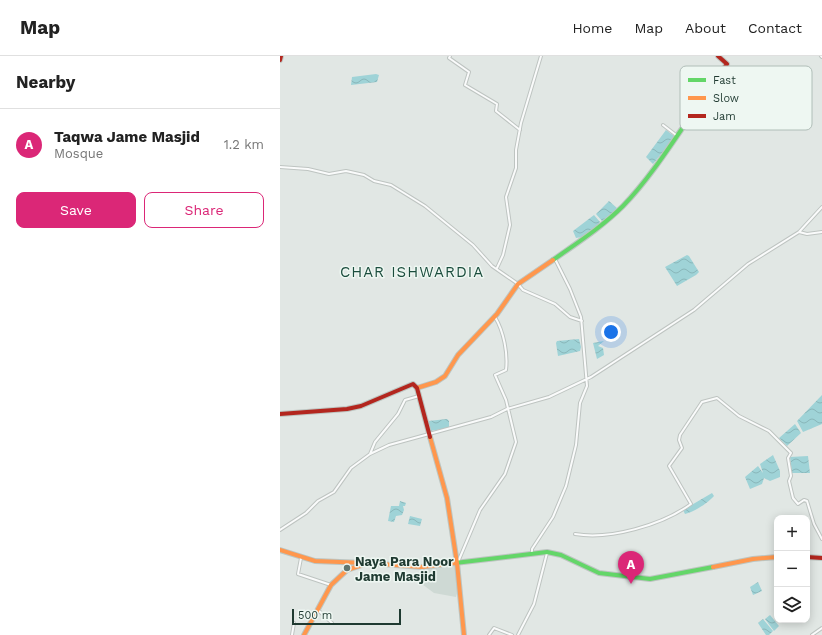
<!DOCTYPE html>
<html lang="en">
<head>
<meta charset="utf-8">
<style>
  body { margin:0; font-family:"Work Sans",sans-serif; background:#f2f2f2; color:#222 }
  .controls { position:absolute; right:12px; bottom:12px; display:grid; overflow:hidden; border-radius:8px; box-shadow:0 2px 10px #0003 }
  .controls button { width:36px; height:36px; display:grid; place-items:center; padding:0; border:0; border-bottom:1px solid #e0e0e0; background:#fff; color:#222; font:20px sans-serif }
  .scale { position:absolute; left:12px; bottom:10px; width:109px; box-sizing:border-box; padding-left:4px; border:2px solid #1f3a31; border-top:0; font-size:11px; line-height:14px; white-space:nowrap; color:#1f3a31; -webkit-text-stroke:3px #eef7f2; paint-order:stroke }
  .you { position:absolute; left:331px; top:276px; width:14px; height:14px; margin:-10px; border:3px solid #fff; border-radius:50%; background:#1a73e8; box-shadow:0 0 0 6px #1a73e833 }
  .badge { display:grid; place-items:center; width:26px; height:26px; border-radius:50%; background:#db2777; color:#fff; font-size:13px; font-weight:700 }
  .pin { position:absolute; translate:-50% -33px; filter:drop-shadow(0 1px 2px #0008) }
  .pin::after { content:''; position:absolute; top:21px; width:14px; height:12px; background:inherit; clip-path:polygon(0 0,100% 0,50% 100%) }
  .list { margin:0; padding:0; list-style:none }
  h2 { display:flex; justify-content:space-between; align-items:center; height:52px; margin:0; padding:0 16px; font-size:17px }
  h2 small { font-size:13px; font-weight:400; color:#767676 }
  .list li { display:grid; grid-template-columns:26px 1fr auto; gap:12px; align-items:center; box-sizing:border-box; height:72px; padding:0 16px; border-top:1px solid #e0e0e0 }
  .list b { display:block; font-size:15px; white-space:nowrap }
  .list p { margin:0; font-size:13px; white-space:nowrap; color:#767676 }
  .list em { font-size:13px; font-style:normal; color:#767676 }
  .actions { display:flex; gap:8px; padding:12px 16px }
  .actions a { flex:1; padding:9px 0; border:1px solid #db2777; border-radius:8px; text-align:center; font-size:14px; color:#db2777 }
  .actions .main { background:#db2777; color:#fff }
  .icon { flex:none; width:22px; height:22px; fill:none; stroke:currentColor; stroke-width:2; stroke-linecap:round; stroke-linejoin:round }
  .map { position:relative; flex:none; width:542px; height:579px; overflow:hidden }
  header { display:flex; align-items:center; gap:24px; box-sizing:border-box; height:56px; padding:0 20px; background:#fff; border-bottom:1px solid #e0e0e0 }
  header strong { font-size:19px }
  nav { display:flex; gap:22px; margin-inline-start:auto; font-size:14px }
  main { display:flex }
  aside { flex:1; background:#fff }
  .map>svg:first-child { display:block }
  .built { fill:#ced9d4 }
  .water { fill:url(#water-waves) }
  .lines { fill:none; stroke-linecap:round; stroke-linejoin:round }
  .street-casing { stroke:#bec4c1; stroke-width:4 }
  .fast-casing { stroke:#bdc5c1; stroke-width:6 }
  .slow-casing { stroke:#bdc5c1; stroke-width:6 }
  .jam-casing { stroke:#bdc5c1; stroke-width:6 }
  .street { stroke:#fafbfb; stroke-width:2 }
  .fast { stroke:#63d668; stroke-width:4 }
  .slow { stroke:#ff974d; stroke-width:4 }
  .jam { stroke:#b3261e; stroke-width:4 }
  .poi-dot { fill:#637770; stroke:#eef7f2; stroke-width:1.5 }
  .labels { text-anchor:middle; dominant-baseline:central; stroke-width:3; stroke-linejoin:round; paint-order:stroke }
  .poi-label { font-size:13px; font-weight:bold; fill:#1f3a31; stroke:#eef7f2; text-anchor:start }
  .quarter-label { font-size:15px; letter-spacing:1px; fill:#1b4d3d; stroke:#eef7f2 }
  .key { fill:#eef7f2; stroke:#b0beb8; stroke-width:1 }
  .key-label { font-size:11px; fill:#1f3a31 }
</style>
</head>
<body>
<header>
<strong>Map</strong>
<nav><a>Home</a><a>Map</a><a>About</a><a>Contact</a></nav>
</header>
<main>
<aside>
<h2>Nearby<small></small></h2>
<ul class="list">
<li><span class="badge">A</span><div><b>Taqwa Jame Masjid</b><p>Mosque</p></div><em>1.2 km</em></li>
</ul>
<div class="actions"><a class="main">Save</a><a>Share</a></div>
</aside>
<div class="map">
<svg width="542" height="579" viewBox="0 0 542 579">
  <defs>
    <pattern id="water-waves" width="16" height="10" patternUnits="userSpaceOnUse"><rect width="16" height="10" fill="#9fd3d7"/><path d="M0 5q4-4 8 0t8 0" fill="none" stroke="#88b6b9"/></pattern>
  </defs>
  <rect width="100%" height="100%" fill="#e1e7e4"/>
  <path class="built" d="M176,509L179,531L176,541L154,537L142,528L149,512Z"/>
  <path class="water" d="M96,18L99,19L97,26L71,29L72,21Z
    M386,74L394,80L385,93L373,108L366,101Z
    M329,145L337,152L336,154L322,165L316,158Z
    M314,159L320,166L319,168L302,181L296,182L293,175Z
    M407,199L409,200L419,216L416,219L397,230L385,211Z
    M299,283L301,291L300,295L278,300L276,287L277,285Z
    M324,285L318,290L323,292L324,299L317,303L313,287Z
    M542,339V368L523,376L517,365Z
    M167,363L169,365V372L150,375L148,365Z
    M515,368L521,377L507,390L499,382Z
    M493,399L500,415V421L490,425L484,422L482,428L470,433L465,421L478,410L483,417L480,408Z
    M528,400L530,417H512L510,401Z
    M432,437L434,440C428,447 414,456 405,458L403,454Z
    M120,445L126,447L125,450H123L124,454L122,459L116,460L114,466L108,465L111,450H119Z
    M130,460L142,463L140,470L128,468Z
    M478,526L482,535L473,539L470,531Z
    M490,559L499,570L494,575L485,563Z
    M483,563L493,575L489,579H486L478,567Z"/>
  <g class="lines">
    <g class="street-casing">
      <path id="street" d="M170,0L169,2L189,16L185,29L217,48L216,55L240,74
        M541,0L542,1
        M383,69L396,79
        M0,111L28,113L49,118L66,115L84,119L94,125L111,129L145,150L193,189L212,210L238,228L243,234L275,248L290,261L302,265
        M519,176L527,178L542,176
        M217,212L223,199L230,169L226,141L236,112V94L241,67L261,0
        M90,398L109,389L211,361L227,353L269,341L311,321L414,254L468,208L519,176L542,151
        M0,474L26,457L38,445L54,436L71,412L90,398L95,386L118,358L125,344L139,340
        M295,478C330,484 382,469 411,448L389,410L402,392L399,384L400,379L422,346L437,342L459,360L489,375L511,397L508,402L511,420L509,425L513,442L518,448L524,444L527,445L534,468L542,483
        M252,497V493L273,461L286,430L296,389L300,347L307,330L301,261L290,233L275,203
        M21,502L18,518L51,529
        M178,506L200,454L225,418L236,386L226,344L215,319L226,314C228,298 224,276 215,261
        M38,554L52,567
        M12,579L14,567
        M209,579L214,572L232,579
        M238,579L254,548L267,497
        M532,579L542,572"/>
    </g>
    <g class="fast-casing">
      <path id="fast" d="M273,204C297,187 322,171 343,150C370,122 392,87 414,55
        M175,507L267,496L281,499L319,517L370,523L433,511"/>
    </g>
    <g class="slow-casing">
      <path id="slow" d="M137,332L156,326L165,320L178,299L217,258L238,228L273,204
        M150,381L167,442L177,507L184,579
        M0,494L35,505L85,507
        M433,511L473,503L497,501
        M24,579L51,529L67,514L88,507L142,511L175,507"/>
    </g>
    <g class="jam-casing">
      <path id="jam" d="M0,4L1,0
        M414,55L447,8L438,0
        M0,358L67,353L81,350L133,328L137,332L150,381
        M527,501L542,502"/>
    </g>
    <use href="#street" class="street"/>
    <use href="#fast" class="fast"/>
    <use href="#slow" class="slow"/>
    <use href="#jam" class="jam"/>
  </g>
  <circle class="poi-dot" cx="67" cy="512" r="4"/>
  <g class="labels">
    <g class="poi-label">
      <text x="75" y="505">Naya Para Noor<tspan x="75" dy="15">Jame Masjid</tspan></text>
    </g>
    <g class="quarter-label">
      <text x="132" y="216">CHAR ISHWARDIA</text>
    </g>
  </g>
  <rect x="400" y="10" width="132" height="64" rx="6" class="key"/>
  <rect x="408" y="22" width="18" height="4" fill="#63d668"/>
  <rect x="408" y="40" width="18" height="4" fill="#ff974d"/>
  <rect x="408" y="58" width="18" height="4" fill="#b3261e"/>
  <g class="key-label">
    <text x="433" y="28">Fast</text>
    <text x="433" y="46">Slow</text>
    <text x="433" y="64">Jam</text>
  </g>
</svg>
<div class="controls">
<button>+</button>
<button>−</button>
<button><svg class="icon" aria-label="layers" viewBox="0 0 24 24"><path d="M12 4l9 5-9 5-9-5zM3 14l9 5 9-5"/></svg></button>
</div>
<div class="scale">500 m</div>
<div class="you"></div>
<div class="pin badge" style="left:351px;top:528px">A</div>
</div>
</main>
</body>
</html>
